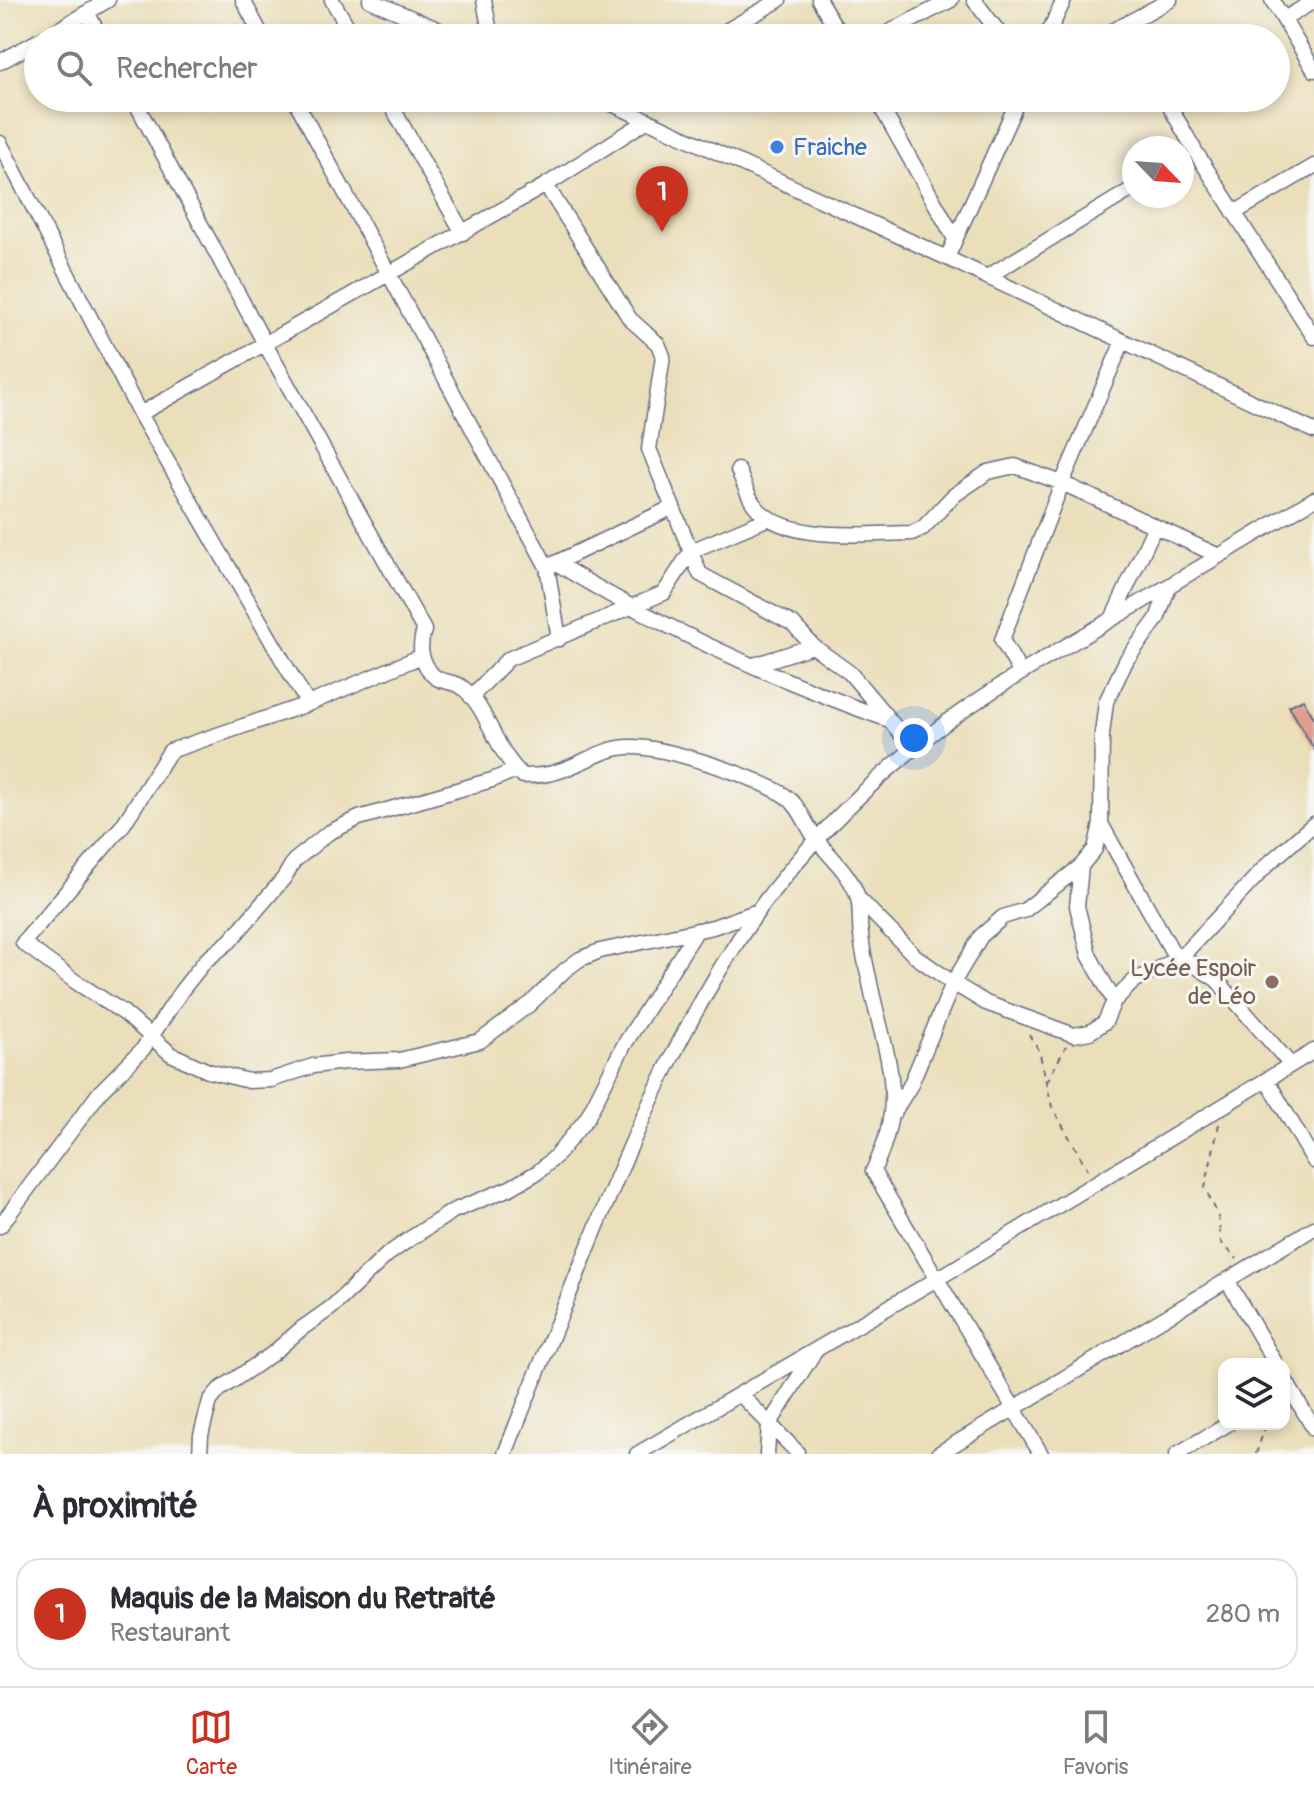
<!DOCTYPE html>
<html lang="fr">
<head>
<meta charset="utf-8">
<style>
  body { margin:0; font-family:Pangolin,sans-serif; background:#f2f2f3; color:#2b2b33 }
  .controls { position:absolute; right:24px; bottom:24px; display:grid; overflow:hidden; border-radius:16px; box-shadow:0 4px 12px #0003 }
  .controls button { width:72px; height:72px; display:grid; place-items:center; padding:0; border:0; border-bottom:2px solid #e1e1e2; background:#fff; color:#2b2b33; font:40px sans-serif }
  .compass { position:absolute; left:1122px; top:136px; width:72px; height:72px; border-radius:50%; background:#fff; box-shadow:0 4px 12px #0003; rotate:115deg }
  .you { position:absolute; left:914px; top:738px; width:28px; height:28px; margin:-20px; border:6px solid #fff; border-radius:50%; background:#1a73e8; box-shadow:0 0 0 12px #1a73e833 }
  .badge { display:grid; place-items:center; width:52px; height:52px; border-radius:50%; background:#c8321e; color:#fff; font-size:26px; font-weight:700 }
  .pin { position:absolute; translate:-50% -66px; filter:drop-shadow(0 2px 4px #0008) }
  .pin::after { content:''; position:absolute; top:42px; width:28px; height:24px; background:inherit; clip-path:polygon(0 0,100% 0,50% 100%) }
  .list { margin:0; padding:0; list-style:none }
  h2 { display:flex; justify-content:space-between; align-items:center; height:104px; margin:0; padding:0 32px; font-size:34px }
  h2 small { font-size:26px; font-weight:400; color:#7c7c81 }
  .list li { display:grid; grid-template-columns:52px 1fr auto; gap:24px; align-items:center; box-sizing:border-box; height:112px; margin:0 16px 16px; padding:0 16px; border:2px solid #e1e1e2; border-radius:24px }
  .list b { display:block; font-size:30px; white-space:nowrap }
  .list p { margin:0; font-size:26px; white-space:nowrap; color:#7c7c81 }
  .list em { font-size:26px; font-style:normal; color:#7c7c81 }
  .icon { flex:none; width:44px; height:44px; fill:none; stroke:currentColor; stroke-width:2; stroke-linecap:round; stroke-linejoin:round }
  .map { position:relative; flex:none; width:1314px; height:1454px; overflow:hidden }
  .search { position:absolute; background:#fff; box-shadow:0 4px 12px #0003; left:24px; right:24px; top:24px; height:88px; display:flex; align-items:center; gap:20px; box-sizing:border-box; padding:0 28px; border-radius:44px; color:#7c7c81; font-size:30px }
  .sheet { height:232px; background:#fff }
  nav { display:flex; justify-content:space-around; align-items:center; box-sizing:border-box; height:112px; border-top:2px solid #e1e1e2; background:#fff; font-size:22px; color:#7c7c81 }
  nav a { display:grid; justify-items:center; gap:4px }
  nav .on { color:#c8321e }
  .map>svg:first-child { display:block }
  .building { fill:#e09c8f }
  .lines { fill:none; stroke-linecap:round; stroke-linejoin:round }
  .minor-casing { stroke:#646c7e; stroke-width:17 }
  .path { stroke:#646c7e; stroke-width:2; stroke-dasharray:6 6; stroke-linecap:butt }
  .minor { stroke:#fff; stroke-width:14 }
  .shop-dot { fill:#3f7fe0; stroke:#f6f6f2; stroke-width:3 }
  .education-dot { fill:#8d6e63; stroke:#f6f6f2; stroke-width:3 }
  .labels { text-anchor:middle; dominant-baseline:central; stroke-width:6; stroke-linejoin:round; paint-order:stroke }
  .shop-label { font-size:24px; fill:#366cbe; stroke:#f6f6f2; text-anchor:start }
  .education-label { font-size:24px; fill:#785e54; stroke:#f6f6f2; text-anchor:end }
</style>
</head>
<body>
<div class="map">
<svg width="1314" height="1454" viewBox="0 0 1314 1454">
  <rect width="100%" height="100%" fill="#f6f6f2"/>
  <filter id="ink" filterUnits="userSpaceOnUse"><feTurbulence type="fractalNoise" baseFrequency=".0125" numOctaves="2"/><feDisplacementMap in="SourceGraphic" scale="16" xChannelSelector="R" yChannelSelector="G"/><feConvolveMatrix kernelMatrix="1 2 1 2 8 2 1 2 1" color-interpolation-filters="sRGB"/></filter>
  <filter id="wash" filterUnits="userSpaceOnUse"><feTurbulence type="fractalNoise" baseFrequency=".006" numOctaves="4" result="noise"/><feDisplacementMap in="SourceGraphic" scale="32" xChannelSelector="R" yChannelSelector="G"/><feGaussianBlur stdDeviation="1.8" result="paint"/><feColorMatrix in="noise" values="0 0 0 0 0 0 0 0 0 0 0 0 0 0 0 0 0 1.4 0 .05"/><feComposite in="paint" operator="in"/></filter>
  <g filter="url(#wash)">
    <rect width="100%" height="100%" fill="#ebdeba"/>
    <g id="blocks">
      <path class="building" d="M1303,699L1314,718V749L1289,706Z"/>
    </g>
  </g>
  <g filter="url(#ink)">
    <use href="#blocks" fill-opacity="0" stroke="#646c7e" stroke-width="2"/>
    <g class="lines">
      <g class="minor-casing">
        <path id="minor" d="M243,0L263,38
          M332,0L354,38
          M370,0L458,38
          M484,0L491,38
          M819,0L842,38
          M974,0L1003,38
          M1272,0L1314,70
          M88,14L101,38
          M1284,19L1314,1
          M44,38L108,0
          M714,38L779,0
          M878,38L951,0
          M1046,38L1064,0
          M1100,38L1170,0
          M0,62L38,41
          M133,98L265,344L424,630C419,646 420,658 430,672C440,685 452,679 463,688C488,708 494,750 523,776C535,776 548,775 559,771C582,764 603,748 628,747C663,745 754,776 784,795C800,805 805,824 816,839C831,858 851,874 858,898C861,909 859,923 861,935C862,952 868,971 871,988C887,1061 908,1099 873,1171L1041,1454
          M294,98L547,567
          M387,98L463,233
          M599,98L947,258L1314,431
          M876,98L955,239
          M1165,98L1195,151L1314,337
          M0,143L140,414L308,704
          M546,185L630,319L658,344L663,356L649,449L700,574L793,624L813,646L850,673L913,748
          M1234,213L1314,166
          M947,258L1019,98
          M987,277L1134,188
          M140,414L546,185L648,120
          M738,470C743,481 747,494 753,503C782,545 868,533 912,533L923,528L953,496L988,472L1015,466L1062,483L1219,556
          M558,564C661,628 775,679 889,720
          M1169,586L1157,619L1127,659L1106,702L1102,734L1101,824L1172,951L1216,979L1291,1065
          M1112,619L1155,526
          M559,639L547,567L673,507
          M422,656L308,704L170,751L123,825L23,943L76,982L124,1013L171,1054L208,1071L249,1081L271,1080L313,1066L345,1062L399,1060L480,1041L530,1004L565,970L580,959L600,951L713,927L758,911
          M754,665L813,646
          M1020,672L1002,640L1062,483L1123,341
          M471,697L508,659L664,593L691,551L769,518
          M1081,866L1077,906L1089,955L1114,1001
          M858,898L915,956L953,983L986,1003L1074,1035L1090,1032L1105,1022L1114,1001L1134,981L1181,957L1268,864L1314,824
          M1267,1080L1314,1161
          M894,1112L910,1086L953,983L981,936L1003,917L1025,910L1081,866L1095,849L1101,824
          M0,1226L100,1092L143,1049L182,990L205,961L230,941L284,878L294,861L328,833L359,818L492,780L516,770
          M1227,1280L1276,1364
          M1284,1378L1314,1429
          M740,1394L797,1452
          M200,1454L201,1435L210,1401L219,1390L272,1354L301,1329L332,1307L387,1255L408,1240L453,1211L510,1188L538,1172L556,1156L587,1118L624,1045L697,930
          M505,1454C530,1389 557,1325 583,1260C632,1139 682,1019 758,911C801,851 854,798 910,751C972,699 1043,660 1112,619C1180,580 1247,539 1314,499
          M637,1454L937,1279L1314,1051
          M767,1454L769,1425L813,1354
          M938,1454L1314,1228
          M1177,1454L1228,1424"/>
      </g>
      <path class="path" d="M1029,1035L1039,1050L1052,1107L1088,1170
        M1047,1082L1066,1046
        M1219,1124L1205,1188L1218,1215L1221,1242L1237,1259
        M1256,1454L1266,1424"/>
      <use href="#minor" class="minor"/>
    </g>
  </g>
  <circle class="shop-dot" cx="777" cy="147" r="8"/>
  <circle class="education-dot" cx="1272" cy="982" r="8"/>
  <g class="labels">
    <g class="shop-label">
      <text x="793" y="147">Fraiche</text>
    </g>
    <g class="education-label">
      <text x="1256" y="968">Lycée Espoir<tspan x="1256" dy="28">de Léo</tspan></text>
    </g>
  </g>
</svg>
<div class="controls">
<button><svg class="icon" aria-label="layers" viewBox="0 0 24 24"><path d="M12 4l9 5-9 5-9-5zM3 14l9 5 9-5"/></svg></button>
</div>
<svg class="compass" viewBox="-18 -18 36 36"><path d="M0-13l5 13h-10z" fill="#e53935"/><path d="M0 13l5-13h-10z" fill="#7c7c81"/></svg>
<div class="you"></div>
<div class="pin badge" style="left:662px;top:232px">1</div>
<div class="search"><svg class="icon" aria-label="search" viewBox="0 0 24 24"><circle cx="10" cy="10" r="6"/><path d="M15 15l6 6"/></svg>Rechercher</div>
</div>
<section class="sheet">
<h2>À proximité<small></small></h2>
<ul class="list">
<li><span class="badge">1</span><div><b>Maquis de la Maison du Retraité</b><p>Restaurant</p></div><em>280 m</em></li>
</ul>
</section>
<nav>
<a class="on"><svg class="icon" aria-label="map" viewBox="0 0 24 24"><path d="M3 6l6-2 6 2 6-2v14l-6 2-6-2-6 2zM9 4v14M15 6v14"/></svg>Carte</a>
<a><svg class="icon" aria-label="directions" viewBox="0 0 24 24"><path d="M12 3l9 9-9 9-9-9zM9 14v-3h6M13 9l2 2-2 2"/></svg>Itinéraire</a>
<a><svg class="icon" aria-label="saved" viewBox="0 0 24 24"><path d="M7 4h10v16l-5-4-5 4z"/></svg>Favoris</a>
</nav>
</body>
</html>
